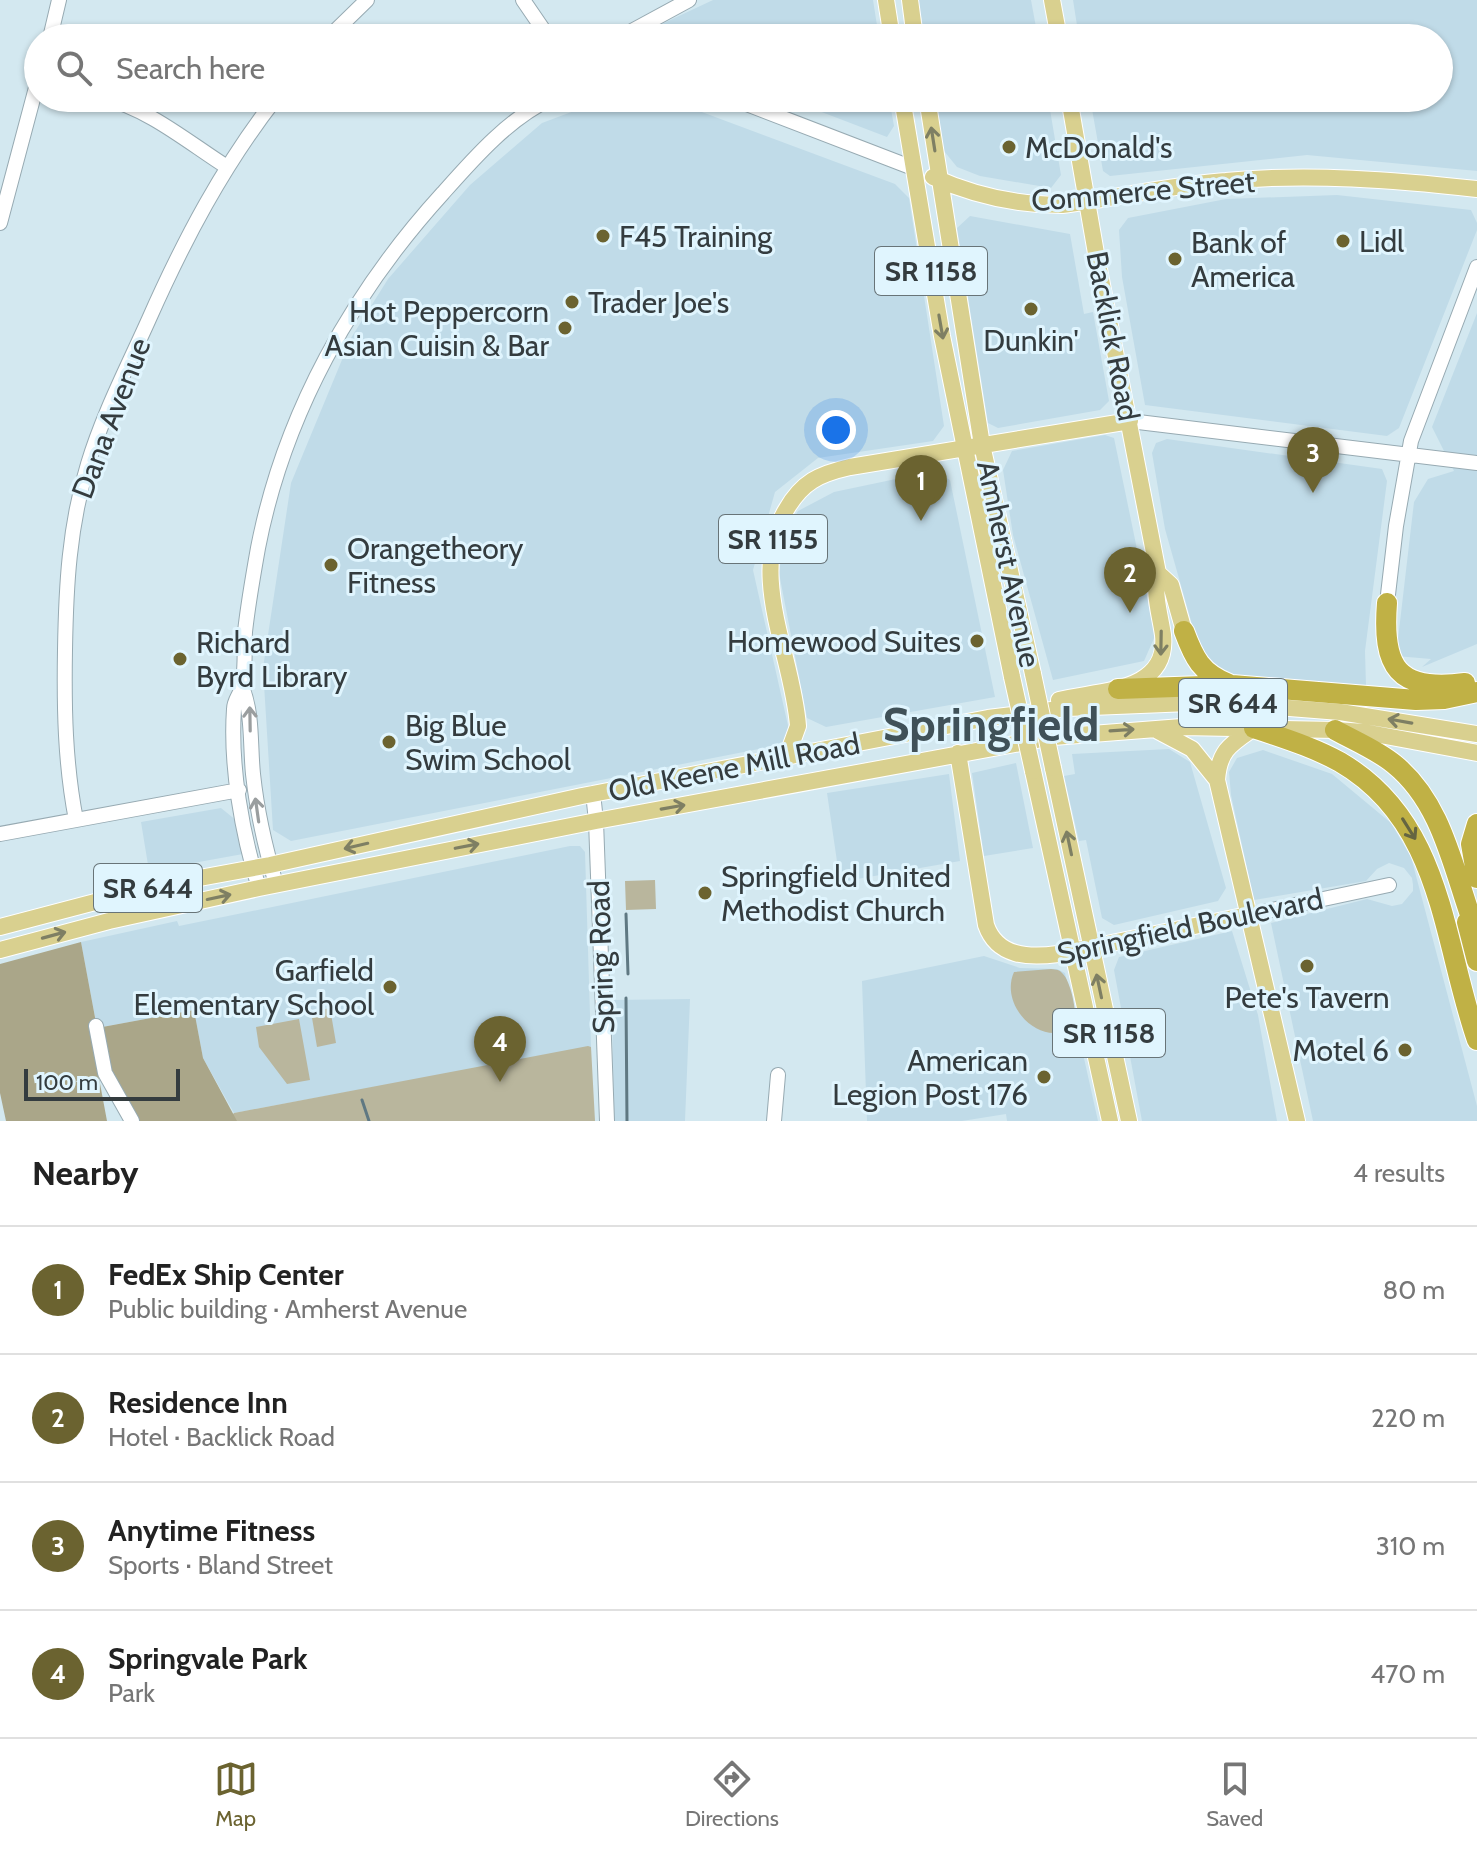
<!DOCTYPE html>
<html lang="en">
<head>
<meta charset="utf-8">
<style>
  body { margin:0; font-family:Cabin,sans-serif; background:#f2f2f2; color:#222 }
  .scale { position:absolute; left:24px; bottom:20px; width:156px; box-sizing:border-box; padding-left:8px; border:4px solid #343c3f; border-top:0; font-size:22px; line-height:28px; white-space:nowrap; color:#343c3f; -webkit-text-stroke:6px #e0f5fe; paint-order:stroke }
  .you { position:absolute; left:836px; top:430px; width:28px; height:28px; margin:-20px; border:6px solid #fff; border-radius:50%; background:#1a73e8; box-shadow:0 0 0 12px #1a73e833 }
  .badge { display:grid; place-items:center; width:52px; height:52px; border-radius:50%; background:#6b6330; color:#fff; font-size:26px; font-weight:700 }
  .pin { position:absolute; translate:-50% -66px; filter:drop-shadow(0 2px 4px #0008) }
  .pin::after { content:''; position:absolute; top:42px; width:28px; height:24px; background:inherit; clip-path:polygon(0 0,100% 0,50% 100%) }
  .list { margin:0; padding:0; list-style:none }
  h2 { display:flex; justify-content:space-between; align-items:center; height:104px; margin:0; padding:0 32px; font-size:34px }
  h2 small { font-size:26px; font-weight:400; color:#767676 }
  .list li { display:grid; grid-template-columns:52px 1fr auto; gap:24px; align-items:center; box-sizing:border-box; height:128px; padding:0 32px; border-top:2px solid #e0e0e0 }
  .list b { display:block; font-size:30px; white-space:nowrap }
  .list p { margin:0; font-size:26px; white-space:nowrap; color:#767676 }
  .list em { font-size:26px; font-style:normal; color:#767676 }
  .icon { flex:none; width:44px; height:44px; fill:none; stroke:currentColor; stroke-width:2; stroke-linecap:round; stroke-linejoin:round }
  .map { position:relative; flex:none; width:1477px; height:1121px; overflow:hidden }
  .search { position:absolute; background:#fff; box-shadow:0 2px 6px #0004; left:24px; right:24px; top:24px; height:88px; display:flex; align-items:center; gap:20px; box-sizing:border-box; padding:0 28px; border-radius:44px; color:#767676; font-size:30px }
  .sheet { height:616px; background:#fff }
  nav { display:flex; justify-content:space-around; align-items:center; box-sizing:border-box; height:112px; border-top:2px solid #e0e0e0; background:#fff; font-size:22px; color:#767676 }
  nav a { display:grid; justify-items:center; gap:4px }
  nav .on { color:#6b6330 }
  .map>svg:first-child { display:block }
  .built { fill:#c0dbe8 }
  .green { fill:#b9b69d }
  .forest { fill:#aaa689 }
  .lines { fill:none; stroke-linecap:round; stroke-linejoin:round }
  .stream { stroke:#5f7882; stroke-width:3 }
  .minor-casing { stroke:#97aab2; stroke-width:16 }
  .major-casing { stroke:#fff; stroke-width:18 }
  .highway-casing { stroke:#fff; stroke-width:22 }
  .minor { stroke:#fff; stroke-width:14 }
  .major { stroke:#d9d08f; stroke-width:16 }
  .highway { stroke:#c0b145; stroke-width:20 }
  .major-bridge-casing { stroke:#fff; stroke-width:18; stroke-linecap:butt }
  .major-bridge { stroke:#d9d08f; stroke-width:16 }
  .oneway { stroke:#7e7f63 }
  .oneway2 { stroke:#9a9e9f }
  .oneway3 { stroke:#656541 }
  .poi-dot { fill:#6b6330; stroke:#e0f5fe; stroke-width:3 }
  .labels { text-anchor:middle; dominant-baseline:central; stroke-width:6; stroke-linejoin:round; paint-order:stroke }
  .shield { fill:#e0f5fe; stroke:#687478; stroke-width:2 }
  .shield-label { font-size:28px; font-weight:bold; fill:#343c3f }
  .poi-label { font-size:30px; fill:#343c3f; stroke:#e0f5fe; text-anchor:start }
  .street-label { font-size:30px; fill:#343c3f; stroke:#e0f5fe }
  .town-label { font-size:46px; font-weight:bold; fill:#405158; stroke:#e0f5fe }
</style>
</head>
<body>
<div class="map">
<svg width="1477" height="1121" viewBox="0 0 1477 1121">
  <rect width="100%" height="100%" fill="#d3e8f0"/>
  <path class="built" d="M713,0H873L879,38H632Z
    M918,0H1031L1038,38H925Z
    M1073,0H1477V171L1307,155L1110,176L1103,171L1090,98H1439V38H1079Z
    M785,98H889L894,126L887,137Z
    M935,98H1048L1061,175L1051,188L980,176L957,167L944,151Z
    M667,99L895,184L909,198L944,426L933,441L818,458L775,492L753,570L789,730L784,742L779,745L291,841L273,830L263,668L291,483L351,338L388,279L470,185L542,123L598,102Z
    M1337,195L1471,210L1477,223V230L1399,428L1387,436L1145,405L1122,277L1119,230L1128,218L1226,199Z
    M970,216L1070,234L1084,314L1093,312L1109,401L1100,410L998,428L988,423L957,228Z
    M1477,313V644L1422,667L1431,659L1396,656L1414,502L1428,479L1454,471L1432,427Z
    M1105,435L1114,438L1155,636L1144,661L1053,680L1013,535L1003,470L1012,451Z
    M1167,439L1382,469L1387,481L1365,651L1366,686L1233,678L1211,666L1195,635L1165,529L1152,453L1156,443Z
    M934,471L950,480L995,697L826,727L807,718L779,573L784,537L798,511L834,492Z
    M1169,749L1190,762L1226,888L1218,901L1114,925L1102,918L1086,840L1079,841L1064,776L1075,774L1072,754Z
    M1263,750L1332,774L1391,823L1411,857L1477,1106V1121H1313L1271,923L1367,899L1392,906L1402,904L1413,891V885L1412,878L1404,868L1389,863L1377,869L1366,881L1254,900L1231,795L1229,772L1237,758Z
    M1016,763L1033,848L984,856L972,773Z
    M949,774L960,861L840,882L827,793Z
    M221,808L237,821L243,854L149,871L141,822Z
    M570,846H580L585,852L591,1047L234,1113L203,1058L194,1010L97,1028L81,942L177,921L179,926Z
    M1232,931L1258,1015L1277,1121H1142L1114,970L1119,957Z
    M984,956L1020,968L1057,969L1065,973L1098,1121H1007L1006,1114L962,1121H867L862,981Z
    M690,999L685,1121H614L612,1000Z"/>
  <path class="green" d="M655,880L656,909L626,910L625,881Z
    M1051,969C1057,970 1059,969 1063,974C1071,982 1078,1015 1074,1025C1045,1051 998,1008 1014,972Z
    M330,1008L336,1043L317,1047L311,1012Z
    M299,1019L310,1080L287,1084L259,1047L256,1027Z
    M588,1046L591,1047L595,1121H226L234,1113Z"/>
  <path class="forest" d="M81,942L97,1028L194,1010L203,1058L237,1121H135L90,1030L107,1121H6L0,1093V964Z"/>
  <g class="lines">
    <path class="stream" d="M626,914L628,974
      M626,998L627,1121
      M362,1100L369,1121"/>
    <g class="minor-casing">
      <path id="minor" d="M523,0L549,38
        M50,38L59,0
        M328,38L367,0
        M619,38L689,0
        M104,98C149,109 189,143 227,167
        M731,98L913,168
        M0,223L38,80
        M1130,421L1477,463
        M1387,603L1396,526L1411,441L1477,267
        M242,687C253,714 250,745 253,774C257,812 265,847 276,884
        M593,793L596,821L607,1121
        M76,820C65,763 64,708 65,650C66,587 69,526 88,464C103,414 128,366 149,319C184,240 223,166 276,98
        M0,834L239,790
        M259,888C242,834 230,765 234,709C234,700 241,694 242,686C246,670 244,649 245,632C248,604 253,576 258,548C284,414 352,293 443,193C474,158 509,118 552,98
        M1248,915L1389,885
        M96,1026L105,1073L132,1121
        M774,1121L778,1075"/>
    </g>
    <g class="major-casing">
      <path id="major" d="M886,0L892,38
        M910,0L915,38
        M1052,0L1059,38
        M902,98L942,336L1012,677
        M927,98L982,445L1033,674
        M933,177C975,196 1015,205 1062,205C1117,198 1171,185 1226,181C1309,173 1395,180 1477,189
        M1158,573L1171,585L1184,631
        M1059,700C1099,690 1169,693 1163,635C1160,614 1153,594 1158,573L1097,259L1069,98
        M1254,728C1231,744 1219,750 1217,780L1297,1121
        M1158,731L1192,749L1217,780
        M958,753L986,925C997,957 1029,958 1058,954L1248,915
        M776,758L790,748L798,726C793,656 747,575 786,510C802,482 819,474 850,467L1130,421
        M1053,768L1129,1121
        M1033,771L1110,1121
        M0,927L156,886L270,865L582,796L988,718L1067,708L1214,702L1340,712L1477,734
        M0,950L109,921L259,888L596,821L1053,737L1182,727L1335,730L1364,732L1477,753"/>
    </g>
    <g class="highway-casing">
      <path id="highway" d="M1387,603C1382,667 1397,692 1465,683
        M1184,631C1194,658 1201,673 1229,684
        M1118,689L1232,685L1416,700L1444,699L1477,692
        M1254,728C1283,738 1313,747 1340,762C1443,822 1442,939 1477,1040
        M1335,730C1355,741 1377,750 1394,764C1445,805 1454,876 1477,934
        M1477,824L1471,844L1477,878
        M1467,922L1477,961"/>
    </g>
    <use href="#minor" class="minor"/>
    <use href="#major" class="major"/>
    <use href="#highway" class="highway"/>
    <g class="major-bridge-casing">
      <path id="major-bridge" d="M1033,674L1053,768
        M1012,677L1033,771"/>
    </g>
    <use href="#major-bridge" class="major-bridge"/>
  </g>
  <defs><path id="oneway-shaft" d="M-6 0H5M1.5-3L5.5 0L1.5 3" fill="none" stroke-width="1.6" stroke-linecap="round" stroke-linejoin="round" transform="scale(2)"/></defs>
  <g class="oneway">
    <use href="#oneway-shaft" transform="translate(933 139) rotate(-99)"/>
    <use href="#oneway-shaft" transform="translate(941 327) rotate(80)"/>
    <use href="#oneway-shaft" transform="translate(1161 643) rotate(91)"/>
    <use href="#oneway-shaft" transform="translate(1400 721) rotate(-170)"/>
    <use href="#oneway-shaft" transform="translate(1122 730) rotate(-4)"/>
    <use href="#oneway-shaft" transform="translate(673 807) rotate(-10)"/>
    <use href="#oneway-shaft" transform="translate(1069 843) rotate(-102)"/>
    <use href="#oneway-shaft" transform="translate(356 846) rotate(167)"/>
    <use href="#oneway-shaft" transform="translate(467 846) rotate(-11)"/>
    <use href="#oneway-shaft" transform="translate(219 897) rotate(-12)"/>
    <use href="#oneway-shaft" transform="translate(54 935) rotate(-15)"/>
    <use href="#oneway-shaft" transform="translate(1099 986) rotate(-102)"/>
  </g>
  <g class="oneway2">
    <use href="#oneway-shaft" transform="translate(250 719) rotate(-91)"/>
    <use href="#oneway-shaft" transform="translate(257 810) rotate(-98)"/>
  </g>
  <use class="oneway3" href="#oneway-shaft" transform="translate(1409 829) rotate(58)"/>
  <g class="poi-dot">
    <circle cx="1009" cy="147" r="8"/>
    <circle cx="603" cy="236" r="8"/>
    <circle cx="1343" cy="241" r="8"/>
    <circle cx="1175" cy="259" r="8"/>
    <circle cx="572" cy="302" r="8"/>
    <circle cx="1031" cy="309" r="8"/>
    <circle cx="565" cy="328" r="8"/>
    <circle cx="331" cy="565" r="8"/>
    <circle cx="977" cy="641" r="8"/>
    <circle cx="180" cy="659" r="8"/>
    <circle cx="389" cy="742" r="8"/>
    <circle cx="705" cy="893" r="8"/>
    <circle cx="1307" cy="966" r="8"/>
    <circle cx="390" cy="987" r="8"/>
    <circle cx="1405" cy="1050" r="8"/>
    <circle cx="1044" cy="1077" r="8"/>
  </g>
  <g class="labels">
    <g class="shield">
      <rect x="875" y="247" width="112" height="48" rx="6"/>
      <rect x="719" y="515" width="108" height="48" rx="6"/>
      <rect x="1179" y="679" width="108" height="48" rx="6"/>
      <rect x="94" y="864" width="108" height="48" rx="6"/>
      <rect x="1053" y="1009" width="112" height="48" rx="6"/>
    </g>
    <g class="shield-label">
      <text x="931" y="271">SR 1158</text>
      <text x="773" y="539">SR 1155</text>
      <text x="1233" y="703">SR 644</text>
      <text x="148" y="888">SR 644</text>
      <text x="1109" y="1033">SR 1158</text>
    </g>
    <g class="poi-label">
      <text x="1025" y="147">McDonald's</text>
      <text x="619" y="236">F45 Training</text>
      <text x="1359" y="241">Lidl</text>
      <text x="1191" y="242">Bank of<tspan x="1191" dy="34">America</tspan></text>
      <text x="588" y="302">Trader Joe's</text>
      <text x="549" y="311" text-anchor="end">Hot Peppercorn<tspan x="549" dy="34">Asian Cuisin &amp; Bar</tspan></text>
      <text x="1031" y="340" text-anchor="middle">Dunkin'</text>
      <text x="347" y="548">Orangetheory<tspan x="347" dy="34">Fitness</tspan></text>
      <text x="961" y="641" text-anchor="end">Homewood Suites</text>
      <text x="196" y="642">Richard<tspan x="196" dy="34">Byrd Library</tspan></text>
      <text x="405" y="725">Big Blue<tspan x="405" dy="34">Swim School</tspan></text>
      <text x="721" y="876">Springfield United<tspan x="721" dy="34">Methodist Church</tspan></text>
      <text x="374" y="970" text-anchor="end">Garfield<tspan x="374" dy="34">Elementary School</tspan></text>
      <text x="1307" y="997" text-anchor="middle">Pete's Tavern</text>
      <text x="1389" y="1050" text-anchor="end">Motel 6</text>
      <text x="1028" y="1060" text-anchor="end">American<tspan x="1028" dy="34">Legion Post 176</tspan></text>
    </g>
    <g class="street-label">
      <text transform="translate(1143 191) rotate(-5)">Commerce Street</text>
      <text transform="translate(1113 336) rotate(79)">Backlick Road</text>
      <text transform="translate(111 418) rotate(-69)">Dana Avenue</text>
      <text transform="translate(1009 564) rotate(78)">Amherst Avenue</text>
      <text transform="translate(734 767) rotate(-11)">Old Keene Mill Road</text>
      <text transform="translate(1190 926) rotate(-12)">Springfield Boulevard</text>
      <text transform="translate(601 957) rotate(-92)">Spring Road</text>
    </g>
    <g class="town-label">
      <text x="991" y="725">Springfield</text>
    </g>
  </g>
</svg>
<div class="scale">100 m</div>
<div class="you"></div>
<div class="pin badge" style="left:921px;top:521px">1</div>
<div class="pin badge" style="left:1130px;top:613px">2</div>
<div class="pin badge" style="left:1313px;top:493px">3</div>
<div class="pin badge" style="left:500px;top:1082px">4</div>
<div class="search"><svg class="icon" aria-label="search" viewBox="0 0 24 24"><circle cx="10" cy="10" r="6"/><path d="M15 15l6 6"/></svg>Search here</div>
</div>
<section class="sheet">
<h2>Nearby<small>4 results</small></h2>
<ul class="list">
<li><span class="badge">1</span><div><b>FedEx Ship Center</b><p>Public building · Amherst Avenue</p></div><em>80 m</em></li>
<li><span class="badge">2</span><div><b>Residence Inn</b><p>Hotel · Backlick Road</p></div><em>220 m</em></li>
<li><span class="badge">3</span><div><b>Anytime Fitness</b><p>Sports · Bland Street</p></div><em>310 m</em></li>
<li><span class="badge">4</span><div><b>Springvale Park</b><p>Park</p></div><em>470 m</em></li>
</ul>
</section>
<nav>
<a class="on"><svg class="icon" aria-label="map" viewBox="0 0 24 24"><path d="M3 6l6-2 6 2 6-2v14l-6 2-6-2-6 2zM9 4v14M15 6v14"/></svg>Map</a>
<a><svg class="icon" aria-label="directions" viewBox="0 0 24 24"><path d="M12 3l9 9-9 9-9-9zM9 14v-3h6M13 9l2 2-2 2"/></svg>Directions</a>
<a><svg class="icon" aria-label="saved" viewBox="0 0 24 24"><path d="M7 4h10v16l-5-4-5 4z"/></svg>Saved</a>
</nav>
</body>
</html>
